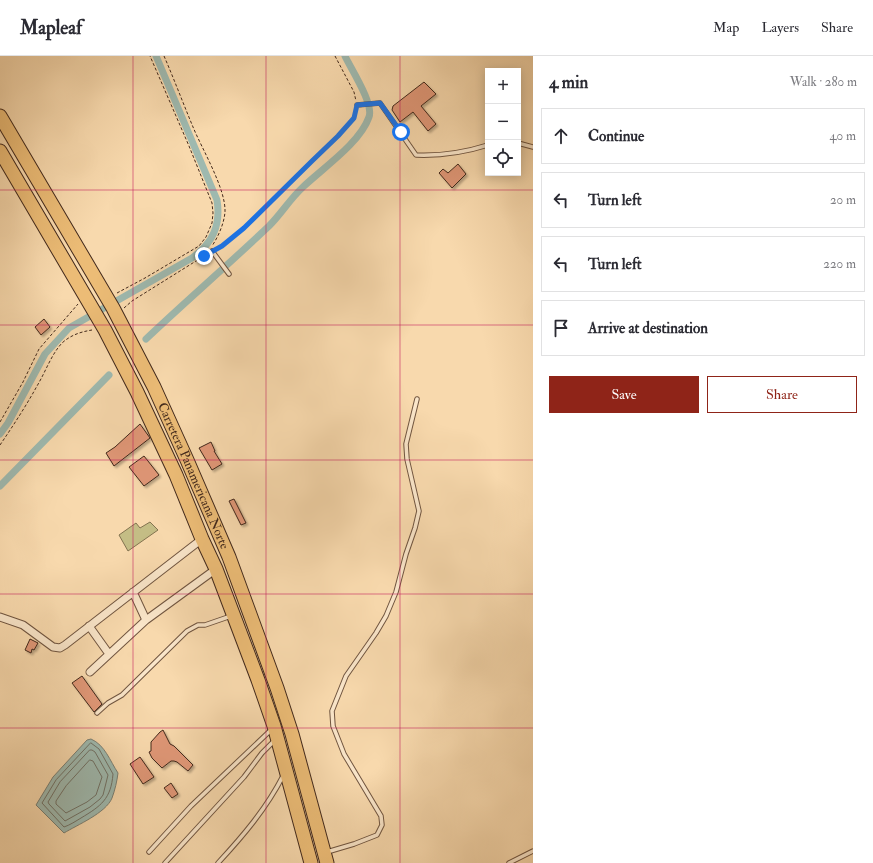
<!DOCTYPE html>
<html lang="en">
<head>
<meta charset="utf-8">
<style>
  body { margin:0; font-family:"IM FELL Double Pica",serif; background:#f2f2f3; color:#2b2b33 }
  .controls { position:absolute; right:12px; top:12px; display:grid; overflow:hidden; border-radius:0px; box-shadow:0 2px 10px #0003 }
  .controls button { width:36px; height:36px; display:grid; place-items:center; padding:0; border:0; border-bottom:1px solid #e1e1e2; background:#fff; color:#2b2b33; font:20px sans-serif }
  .stop { position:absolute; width:12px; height:12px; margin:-9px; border:3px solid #1a73e8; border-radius:50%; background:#fff }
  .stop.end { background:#1a73e8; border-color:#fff; box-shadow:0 1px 4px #0008 }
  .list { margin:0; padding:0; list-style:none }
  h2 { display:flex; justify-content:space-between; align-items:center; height:52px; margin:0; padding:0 16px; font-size:17px }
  h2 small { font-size:13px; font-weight:400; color:#7c7c81 }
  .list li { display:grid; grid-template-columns:26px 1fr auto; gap:12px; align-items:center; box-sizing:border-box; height:56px; margin:0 8px 8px; padding:0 8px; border:1px solid #e1e1e2; border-radius:0px }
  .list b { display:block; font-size:15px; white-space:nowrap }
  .list em { font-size:13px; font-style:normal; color:#7c7c81 }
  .actions { display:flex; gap:8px; padding:12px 16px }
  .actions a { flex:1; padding:9px 0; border:1px solid #8f2418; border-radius:0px; text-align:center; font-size:14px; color:#8f2418 }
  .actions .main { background:#8f2418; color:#fff }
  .icon { flex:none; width:22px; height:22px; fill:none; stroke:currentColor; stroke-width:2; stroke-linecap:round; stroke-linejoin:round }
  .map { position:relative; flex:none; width:533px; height:807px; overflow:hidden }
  header { display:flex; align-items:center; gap:24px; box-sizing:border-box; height:56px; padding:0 20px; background:#fff; border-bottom:1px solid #e1e1e2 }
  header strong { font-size:19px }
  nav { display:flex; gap:22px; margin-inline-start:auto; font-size:14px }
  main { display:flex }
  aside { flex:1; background:#fff }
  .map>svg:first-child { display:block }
  .green { fill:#c4bd85; stroke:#837350 }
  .water { fill:#9eb9af; stroke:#797f74 }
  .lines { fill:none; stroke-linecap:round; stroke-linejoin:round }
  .shore { stroke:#707166; stroke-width:1 }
  .canal { stroke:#9eb9af; stroke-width:7 }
  .building { fill:#e09777; stroke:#42291c; filter:url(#shadow) }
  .lane-casing { stroke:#705540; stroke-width:5.5 }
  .street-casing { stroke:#705540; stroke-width:9 }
  .highway-casing { stroke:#42291c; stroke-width:15 }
  .path { stroke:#42291c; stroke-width:1; stroke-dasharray:3 2; stroke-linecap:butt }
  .lane { stroke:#fae6ca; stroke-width:3.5 }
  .street { stroke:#fae6ca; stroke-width:7 }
  .highway { stroke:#ecbc76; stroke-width:13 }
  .route { stroke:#1a73e8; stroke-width:5 }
  .grid { fill:none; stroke:#c2185b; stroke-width:1; stroke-opacity:0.55 }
  .labels { text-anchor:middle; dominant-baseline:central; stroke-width:3; stroke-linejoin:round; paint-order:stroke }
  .street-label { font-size:13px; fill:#42291c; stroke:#fae6ca }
</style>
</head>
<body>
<header>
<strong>Mapleaf</strong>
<nav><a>Map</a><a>Layers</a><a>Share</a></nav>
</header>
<main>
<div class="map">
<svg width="533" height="807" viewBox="0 0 533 807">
  <defs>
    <filter id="shadow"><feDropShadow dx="2" dy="2" stdDeviation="1" flood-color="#0004"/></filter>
  </defs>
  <rect width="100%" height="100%" fill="#f8d9ad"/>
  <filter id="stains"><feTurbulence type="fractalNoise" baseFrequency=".005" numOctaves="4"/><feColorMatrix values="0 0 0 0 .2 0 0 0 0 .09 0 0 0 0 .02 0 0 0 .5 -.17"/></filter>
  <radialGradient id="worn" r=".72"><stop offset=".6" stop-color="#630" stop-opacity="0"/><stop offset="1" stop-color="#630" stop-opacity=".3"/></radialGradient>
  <path class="green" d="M150,466L158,474L128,495L119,479L136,467L140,472Z"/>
  <path class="water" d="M91,683C105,689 110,705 118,717C117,725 115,734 112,742C106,757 77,769 64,777L36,749L53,721L87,684Z"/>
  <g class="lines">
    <path class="shore" d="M91,687L99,693L113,718C111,743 101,750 81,762C76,765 70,769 64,771L42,747L56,724Z
      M90,694H92L95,696L108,719L103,739L100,743L90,751L65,765L49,748L48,746L60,726Z
      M90,704L93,705L102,721L96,739L87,746L66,757L56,748V745L66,730Z"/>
    <path class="canal" d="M146,283C186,245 228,209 269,170C281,158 290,143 303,131C323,112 360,87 369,61C374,48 351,13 345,0
      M0,378L8,367L45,298L69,272L192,202C213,187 221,169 217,144L156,0
      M0,430L109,319"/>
  </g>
  <path class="building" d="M424,26L436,38L421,50L436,68L428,75L413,56L400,66L392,54L393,50Z
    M458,108L466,118L452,132L439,117L443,113L448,117Z
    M44,263L50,271L41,279L35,271Z
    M140,368L150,382L114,410L106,397L115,391Z
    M211,386L215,395H214L222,408L212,414L199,392Z
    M144,400L159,419L144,430L129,411Z
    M234,443L246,467L241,469L229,445Z
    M30,583L38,587L34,594L32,593L31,597L25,594Z
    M82,620L102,648L94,656L72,627Z
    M163,674L170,688L174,690L193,709L188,715L177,706L174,705H171L162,712L152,702L149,696L151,695V686L160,676Z
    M140,701L154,721L143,728L130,708Z
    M171,727L178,738L172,742L164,732Z"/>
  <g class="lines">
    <g class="lane-casing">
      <path id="lane" d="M357,49L380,47L416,99C442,100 463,97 488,89
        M518,87L533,91
        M212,195L229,218
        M97,657L108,647L122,639L187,575L198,569H205L231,560
        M149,796L191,750L272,673
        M327,796L354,788L377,779L382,769L381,760L344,698L333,670L332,655L346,620L376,577L386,560L396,536L406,498L415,472L419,455L407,403L406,388L417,343
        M165,807L244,721L262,697L275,684
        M218,807C243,780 266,753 283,720
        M509,807L533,795"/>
    </g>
    <g class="street-casing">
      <path id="street" d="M133,536L146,564
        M0,561L23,569L53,591L60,592L65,589L202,483
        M89,570L109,598
        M90,616L146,564L216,513"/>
    </g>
    <g class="highway-casing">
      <g id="highway">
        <path id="s1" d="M0,60L113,252L154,331L187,404L229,501L277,632L292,678L327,807"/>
        <path d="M0,95L105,274L137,336L176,419L202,483L216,513L258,624L274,670L311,807"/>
      </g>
    </g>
    <path class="path" d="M164,0C174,23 183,47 193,71C202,93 226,133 225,156C224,168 218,181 212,190
      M335,0L354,36L356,45
      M217,193L244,172L312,105L338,80L354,62L356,54
      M117,237L145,222L199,190L206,181L212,167L213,157L212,147L189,90L150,0
      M124,252L132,245L204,200L207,196
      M0,366L23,326L39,293L78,248
      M0,389C13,370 26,350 37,330C46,315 51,299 62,287C71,279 80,276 92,274"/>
    <use href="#lane" class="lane"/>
    <use href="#street" class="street"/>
    <use href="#highway" class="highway"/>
  </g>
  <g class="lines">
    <path class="route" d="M204,200L222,190L244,172L312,105L338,80L354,62L357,49L380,47L401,76"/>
  </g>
  <path class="grid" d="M133,0V807M266,0V807M400,0V807M0,134H533M0,269H533M0,404H533M0,538H533M0,672H533"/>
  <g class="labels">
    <g class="street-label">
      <text stroke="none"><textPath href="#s1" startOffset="409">Carretera Panamericana Norte</textPath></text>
    </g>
  </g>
  <rect width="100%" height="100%" filter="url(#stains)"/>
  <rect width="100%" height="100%" fill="url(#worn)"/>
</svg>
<div class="controls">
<button>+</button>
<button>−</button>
<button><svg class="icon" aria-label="locate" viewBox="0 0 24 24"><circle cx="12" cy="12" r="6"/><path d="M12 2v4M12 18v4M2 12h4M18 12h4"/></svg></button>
</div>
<div class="stop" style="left:401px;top:76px"></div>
<div class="stop end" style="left:204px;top:200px"></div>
</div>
<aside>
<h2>4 min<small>Walk · 280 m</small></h2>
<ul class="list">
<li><svg class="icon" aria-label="ahead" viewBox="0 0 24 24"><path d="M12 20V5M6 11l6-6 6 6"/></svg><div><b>Continue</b></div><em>40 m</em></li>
<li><svg class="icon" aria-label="left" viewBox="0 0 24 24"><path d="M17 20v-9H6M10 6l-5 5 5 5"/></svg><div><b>Turn left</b></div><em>20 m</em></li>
<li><svg class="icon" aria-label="left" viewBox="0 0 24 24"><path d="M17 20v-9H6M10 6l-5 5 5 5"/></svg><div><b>Turn left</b></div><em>220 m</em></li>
<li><svg class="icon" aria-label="arrive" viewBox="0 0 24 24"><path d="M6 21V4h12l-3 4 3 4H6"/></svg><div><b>Arrive at destination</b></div></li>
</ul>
<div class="actions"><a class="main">Save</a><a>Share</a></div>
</aside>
</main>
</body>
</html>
